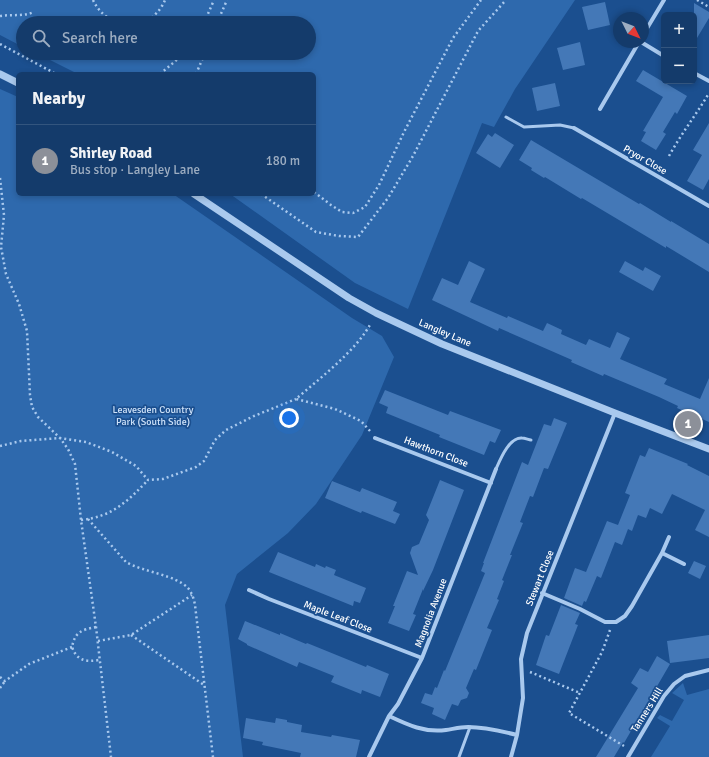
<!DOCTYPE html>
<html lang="en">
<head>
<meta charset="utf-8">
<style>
  body { margin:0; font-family:Signika,sans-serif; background:#214673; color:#f1f3f6 }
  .controls { position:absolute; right:12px; top:12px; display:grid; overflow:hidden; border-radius:6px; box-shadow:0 2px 6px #0003 }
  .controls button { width:36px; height:36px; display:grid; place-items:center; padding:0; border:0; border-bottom:1px solid #33557e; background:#143b6b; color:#f1f3f6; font:20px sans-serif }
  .compass { position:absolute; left:613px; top:12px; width:36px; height:36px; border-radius:50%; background:#143b6b; box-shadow:0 2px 6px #0003; rotate:132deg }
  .you { position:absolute; left:289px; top:418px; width:14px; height:14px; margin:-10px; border:3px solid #fff; border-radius:50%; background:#1a73e8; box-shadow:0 0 0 6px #1a73e833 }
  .badge { display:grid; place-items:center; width:26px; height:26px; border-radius:50%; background:#8c9099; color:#fff; font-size:13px; font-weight:700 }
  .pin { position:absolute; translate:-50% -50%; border:2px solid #fff; box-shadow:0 1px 4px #0006 }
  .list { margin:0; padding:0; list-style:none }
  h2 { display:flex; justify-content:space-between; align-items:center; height:52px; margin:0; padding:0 16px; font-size:17px }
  h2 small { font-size:13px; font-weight:400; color:#9dadc1 }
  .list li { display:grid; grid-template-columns:26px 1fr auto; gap:12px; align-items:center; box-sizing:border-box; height:72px; padding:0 16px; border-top:1px solid #33557e }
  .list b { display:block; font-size:15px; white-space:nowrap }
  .list p { margin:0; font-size:13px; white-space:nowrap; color:#9dadc1 }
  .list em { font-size:13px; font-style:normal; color:#9dadc1 }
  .icon { flex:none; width:22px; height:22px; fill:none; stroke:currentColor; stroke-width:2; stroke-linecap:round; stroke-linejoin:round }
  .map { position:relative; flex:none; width:709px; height:757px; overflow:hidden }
  .search { position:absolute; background:#143b6b; box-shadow:0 2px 6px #0003; left:16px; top:16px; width:300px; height:44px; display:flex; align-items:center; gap:10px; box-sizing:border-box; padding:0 14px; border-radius:22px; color:#9dadc1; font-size:15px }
  .panel { position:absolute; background:#143b6b; box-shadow:0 2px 6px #0003; left:16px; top:72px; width:300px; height:124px; border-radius:6px }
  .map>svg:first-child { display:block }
  .green { fill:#2e69ad }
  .building { fill:#4478b7 }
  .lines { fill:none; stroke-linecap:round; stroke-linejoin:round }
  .path { stroke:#a9c9ee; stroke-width:2.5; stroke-dasharray:2 3; stroke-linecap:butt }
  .service { stroke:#a9c9ee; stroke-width:3 }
  .minor { stroke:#a9c9ee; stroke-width:4 }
  .tertiary { stroke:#a9c9ee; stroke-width:7 }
  .labels { text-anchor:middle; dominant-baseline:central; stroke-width:3.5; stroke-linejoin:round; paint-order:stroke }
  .street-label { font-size:10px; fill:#fff; stroke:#1b4f8f }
  .park-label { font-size:10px; fill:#cfe3fa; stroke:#1b4f8f }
</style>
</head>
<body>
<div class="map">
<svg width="709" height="757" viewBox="0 0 709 757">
  <rect width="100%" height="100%" fill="#1b4f8f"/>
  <path class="green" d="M0,0H575L515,89L494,127L482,123L408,309L355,283L230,194H314V74H78L36,53H309V23H23V47L0,35Z
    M0,89L18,97V194H173L352,318L382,336L394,357L362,435L316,504L288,533L237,574L225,605L243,757H0Z
    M683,683L687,695L709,689V757H651L670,726L657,718L660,715L672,721L684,700L672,693Z"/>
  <path class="building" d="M605,2L610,25L588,30L582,7Z
    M694,3L709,12V18L694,43Z
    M580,42L585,65L563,70L557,48Z
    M643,70L687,96L677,114L675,112L663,132L666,134L656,150L641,141L646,132L643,131L663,97L636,81Z
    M555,83L560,106L537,111L532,88Z
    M709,123V179L703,190L687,181L702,155L693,150Z
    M495,133L514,145L500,168L476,153L488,134L492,137Z
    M531,140L639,204L640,203L671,222V221L709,244V272L666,246V248L582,198L581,199L545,177L544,178L531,170L532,168L519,160Z
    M469,261L485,269L470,302L507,318L508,316L543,331L547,323L562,330L561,334L586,345L589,339L610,348L617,332L630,338L620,359L667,379L664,384L700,399L709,378V422L677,408L678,406L659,397L604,374L603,376L571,362L572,360L499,328L498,331L432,300L442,278L458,285Z
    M625,261L643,271L645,267L661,276L653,291L619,272Z
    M385,390L448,415L450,411L501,430L495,443L490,441L484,455L439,437L440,435L386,413L388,407L379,403Z
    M554,418L567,423L548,469L544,468L533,497L530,496L520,522L523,523L510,555H512L502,580L504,581L497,599L499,600L487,628L492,630L476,670L474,669L466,688L469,693L467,698L461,700L458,706L452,704L445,720L432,714L434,708L421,703L425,693L432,695L435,687L437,688L444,670L445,671L485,573L481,571L484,563H483L522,462L528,465L544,424L551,426Z
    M649,448L688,464L687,465L709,476V537L695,530L705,510L672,494L662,514L650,508L646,518L638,515L632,531L628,529L622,545L615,542L601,578L597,576L586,602L584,601L582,606L564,598L575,568L586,572L607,521L618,525L630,495L625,493L640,455L645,457Z
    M440,480L464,490L433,570L423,591V589L413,614L416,615L409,631L388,623L395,606H393L407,571L418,575L410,553L412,547L419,544L429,520L426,515Z
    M332,481L360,492L362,488L397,502L393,511L400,514L395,524L362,511L361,513L325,498Z
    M278,552L315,567L316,564L325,568L326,566L336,570L334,575L366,588L360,603L354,601L353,606L269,572Z
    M694,561L706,566L700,579L688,573Z
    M561,605L580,613L575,624L578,625L559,674L536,665L546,635L549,636Z
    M245,621L280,635V633L306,644L307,643L366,667L367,665L389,674L380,697L362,690L361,694L331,682L334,676L299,662L297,667L247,645V644L238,639Z
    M709,635V658L670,663L667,641Z
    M657,656L670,664L624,743L623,742L614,757H596L638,688L631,683L640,668L648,672Z
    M246,718L275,723L276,718L287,720V722L302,725L301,732L331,737L332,735L360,740L356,757H300L301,753L262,745L263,742L243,738Z"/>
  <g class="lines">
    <path class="path" d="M93,0C98,11 106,17 116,23
      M697,0L709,7
      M0,16C11,14 22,17 34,12
      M143,23C153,18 161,10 165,0
      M204,23L214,0
      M217,23L227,0
      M0,44L56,74
      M160,74L185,53
      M196,74L205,53
      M669,156C681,134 696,115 709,93
      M0,178L4,215L1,247L6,274L19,304L27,331L30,395L32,407L38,417L60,438L68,449L75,464L81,520L96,627L111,757
      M314,192L331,205L342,212L353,213L365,207L379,185L404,132L453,38L481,0
      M261,194L316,232L339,236L358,237L388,198L413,156L478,31L506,0
      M370,431L361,421L335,409L296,399C320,378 356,351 371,323
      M0,446L21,441L60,438L86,442L112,452L136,466L148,480L163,479L196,467L204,461L215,440L226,430L254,416L296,399
      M88,519L126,562C143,572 176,575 188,588C192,593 194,599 195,605L213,757
      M81,520C112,517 128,501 148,480
      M96,627C81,630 75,632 72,647C77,661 86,662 99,660
      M610,630L602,652L569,713L624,746
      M131,635L204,685
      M98,641L131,635L192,595
      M530,672L580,693
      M0,677L5,681L29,664L72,647
      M0,688L5,681"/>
    <path class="service" d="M506,117L524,127L560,125L574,128
      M496,469C500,460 509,437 522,438C525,438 529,440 531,440
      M459,757L470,727"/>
    <path class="minor" d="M643,35L664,0
      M641,42L664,56
      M694,73L709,81
      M600,109L639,42
      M574,128L709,206
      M375,438L491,483
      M662,553L684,564
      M249,590L269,599L422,658
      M542,593L580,609L605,622H616L625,616L632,606L662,553L669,537
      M389,716C408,725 425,733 446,730C453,729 460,727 468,727C484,727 501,731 517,735
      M369,757L389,716L398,704L422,658L496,469
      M511,757L517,735L523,698L521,659L527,633L615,413
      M628,757L664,696L674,684L685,676L709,670"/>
    <path class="tertiary" d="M0,74L18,83
      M194,194L349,298L376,313L442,344L615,413L709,449"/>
  </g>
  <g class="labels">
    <g class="street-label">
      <text transform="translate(645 160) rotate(30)">Pryor Close</text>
      <text transform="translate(445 333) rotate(23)">Langley Lane</text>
      <text transform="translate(436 452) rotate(21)">Hawthorn Close</text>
      <text transform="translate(540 578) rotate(-68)">Stewart Close</text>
      <text transform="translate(431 613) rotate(-69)">Magnolia Avenue</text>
      <text transform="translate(338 617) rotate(21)">Maple Leaf Close</text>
      <text transform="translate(647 710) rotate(-58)">Tanners Hill</text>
    </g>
    <g class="park-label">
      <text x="153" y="410">Leavesden Country<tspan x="153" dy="12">Park (South Side)</tspan></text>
    </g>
  </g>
</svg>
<div class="controls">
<button>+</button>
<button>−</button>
</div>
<svg class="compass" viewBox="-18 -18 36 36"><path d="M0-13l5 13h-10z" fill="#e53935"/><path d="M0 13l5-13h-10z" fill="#9dadc1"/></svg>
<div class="you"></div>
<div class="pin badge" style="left:688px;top:424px">1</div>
<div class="search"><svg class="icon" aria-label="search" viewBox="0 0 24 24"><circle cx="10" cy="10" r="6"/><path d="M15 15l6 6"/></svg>Search here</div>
<section class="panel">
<h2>Nearby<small></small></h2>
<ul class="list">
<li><span class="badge">1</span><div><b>Shirley Road</b><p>Bus stop · Langley Lane</p></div><em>180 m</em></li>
</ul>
</section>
</div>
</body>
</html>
